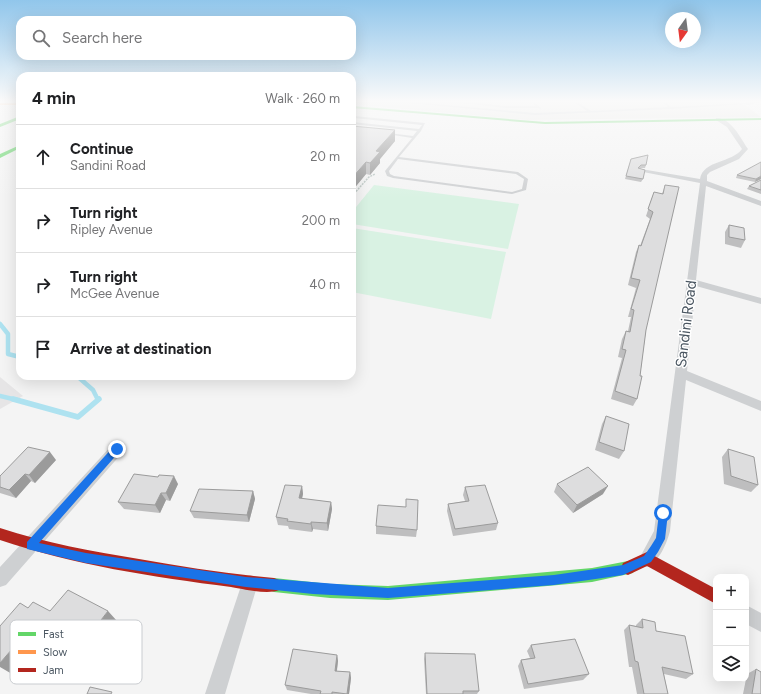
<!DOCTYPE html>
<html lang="en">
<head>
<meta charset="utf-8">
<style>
  body { margin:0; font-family:Figtree,sans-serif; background:#f2f2f2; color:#202124 }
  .controls { position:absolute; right:12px; bottom:12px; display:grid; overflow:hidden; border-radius:8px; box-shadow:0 4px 16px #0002 }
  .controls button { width:36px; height:36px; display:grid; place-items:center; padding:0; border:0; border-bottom:1px solid #e0e0e0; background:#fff; color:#202124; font:20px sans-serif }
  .compass { position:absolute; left:665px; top:12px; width:36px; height:36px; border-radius:50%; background:#fff; box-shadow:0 4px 16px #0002; rotate:194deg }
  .stop { position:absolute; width:12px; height:12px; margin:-9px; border:3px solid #1a73e8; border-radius:50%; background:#fff }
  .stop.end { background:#1a73e8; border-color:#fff; box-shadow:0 1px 4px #0008 }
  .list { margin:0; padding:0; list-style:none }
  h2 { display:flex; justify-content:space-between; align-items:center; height:52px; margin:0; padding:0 16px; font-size:17px }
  h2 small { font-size:13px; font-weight:400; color:#757577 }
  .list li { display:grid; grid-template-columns:26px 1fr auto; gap:12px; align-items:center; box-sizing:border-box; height:64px; padding:0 16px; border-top:1px solid #e0e0e0 }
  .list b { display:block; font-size:15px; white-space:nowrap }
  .list p { margin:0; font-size:13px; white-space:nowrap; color:#757577 }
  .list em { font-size:13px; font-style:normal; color:#757577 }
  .icon { flex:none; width:22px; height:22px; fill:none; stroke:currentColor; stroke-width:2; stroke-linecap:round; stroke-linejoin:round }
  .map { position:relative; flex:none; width:761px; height:694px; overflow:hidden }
  .search { position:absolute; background:#fff; box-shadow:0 4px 16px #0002; left:16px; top:16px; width:340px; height:44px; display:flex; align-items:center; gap:10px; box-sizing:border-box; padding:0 14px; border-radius:12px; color:#757577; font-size:15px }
  .panel { position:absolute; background:#fff; box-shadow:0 4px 16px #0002; left:16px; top:72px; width:340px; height:308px; border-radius:12px }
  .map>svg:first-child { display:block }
  .commercial { fill:#e8e7e3 }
  .education { fill:#e6e5e6 }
  .green { fill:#d9f2e3 }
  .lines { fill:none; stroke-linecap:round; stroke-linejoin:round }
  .stream-far1 { stroke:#aee2f0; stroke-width:4.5 }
  .stream { stroke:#aee2f0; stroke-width:5.5 }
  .path { stroke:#bcc7c4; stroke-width:1.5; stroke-dasharray:2 1; stroke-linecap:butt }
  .lane { fill:#ced0d2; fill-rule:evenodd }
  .street { fill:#ced0d2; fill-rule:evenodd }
  .fast { fill:#63d668; fill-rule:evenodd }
  .slow { fill:#ff974d; fill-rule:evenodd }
  .jam { fill:#b3261e; fill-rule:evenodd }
  .wall { fill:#bebebf }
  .shaded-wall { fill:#9b9b9b }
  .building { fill:#ddddde; stroke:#9b9b9b }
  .route { fill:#1a73e8 }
  .labels { text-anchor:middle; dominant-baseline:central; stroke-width:3; stroke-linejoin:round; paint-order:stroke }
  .street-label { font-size:15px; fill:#4a5661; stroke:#fff }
  .key { fill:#fff; stroke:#c9ccd0; stroke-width:1 }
  .key-label { font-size:11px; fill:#4a5661 }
</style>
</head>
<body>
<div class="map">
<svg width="761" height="694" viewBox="0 0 761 694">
  <rect width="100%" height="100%" fill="#f4f4f4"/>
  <path class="commercial" d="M352,101H731L745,105L761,117L527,120L352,104Z"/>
  <path class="education" d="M0,377L23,396L0,409Z"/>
  <path class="green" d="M374,185L519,204L508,249L352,224V212Z
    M352,228L506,252L491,319L352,292Z"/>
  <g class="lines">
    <path class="stream-far1" d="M0,324L8,334V354L20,357
      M77,376L93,390L98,400
      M0,396L17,400"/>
    <path class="stream" d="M13,399L78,417L99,399"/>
    <path class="path" d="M352,196L369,177L375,174"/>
    <path class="lane" d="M388,101H401L535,113L587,111L573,101H576L591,111L668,107L661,101H664L671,107L747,103L748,104L671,109L535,115Z
      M445,101H456L506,106H536L530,101H533L541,108L540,109L538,108H506Z
      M354,116L425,123L421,131L399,157L518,172L528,179L526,190L512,194L393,178L387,176L385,171L412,138L387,134L388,133L413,136L417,131L352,124V122L419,129L422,125L354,118L352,119V117ZM398,159L516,174L524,179L522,189L512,192L394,176L390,174L389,171Z"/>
    <path class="street" d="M753,101L761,102L747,105L745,104Z
      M716,118C731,117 741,139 748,149L739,159L710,172L707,175V181L761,201V206L706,186L696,280L761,298V304L696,286L687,371L761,401V411L686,380L670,531C667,543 659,562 647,567L641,565L639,559L654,531L700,183L638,171L641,169L700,179C703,160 732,163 742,149L727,127L716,120Z
      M117,443L122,445L124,449L122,453L6,585L0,587V567L112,445Z
      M250,575L256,577L258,583L225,694H205L244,577Z
      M746,605L761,613V632L746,624Z"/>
    <path class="fast" d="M352,106L545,122L761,118V120L545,124L352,108Z
      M20,116V119L0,127V124Z
      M20,145V148L0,158V154Z
      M628,561L633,563L635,568L633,573L592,582L388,600L330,598L274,592L269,590L267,585L269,580L274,578L330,584L388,586L592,568Z"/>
    <path class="slow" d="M0,103H20V105H0Z"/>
    <path class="jam" d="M0,528C45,543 92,551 139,559C184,567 229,574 274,578L279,580L281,585L279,590C268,595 243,589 231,587C153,577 74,565 0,540Z
      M647,552L716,589V604L647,566L628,575L623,573L621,568L623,563Z"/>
  </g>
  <path class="wall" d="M352,126L395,141L380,159V163L370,175L366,174L352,191Z
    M631,159L646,165L645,168H639L643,179L641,182L625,179Z
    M737,175L761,179L755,182L736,178Z
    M761,180V194L747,189L749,186Z
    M665,185L646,330L637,399L633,406L611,399L622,358L618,357L622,339L626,331H628L631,317H628L636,288L628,285L636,252L639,245L640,246L650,219L646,216L654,192L662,194Z
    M729,225L745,240L741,248L725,244V232Z
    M606,416L624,451L619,459L595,450L602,424Z
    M728,449L758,485L751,492L724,484L722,457Z
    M56,460L35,483L31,481L16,498L0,493V476Z
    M158,477L178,484L170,501L166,500L160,513L124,509L118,502Z
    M557,484L603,494L573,513L554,492Z
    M302,486L303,494L302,499L331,502L332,509L328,531L313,529L312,532L289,529L288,526L278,525L276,517Z
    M465,487L498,523L496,530L453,536L447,511L448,504L465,501L463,495Z
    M253,491L255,499L249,522L194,518L190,511Z
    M376,526L417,530L416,537L376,534Z
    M28,608L50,611L117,621L95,651L60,631L47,649L37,643L12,674Z
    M642,619L656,631L693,674L686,679L664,674L668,694H637L632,667H629L624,630L629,625L636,626V625Z
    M531,645L589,674L583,680L524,689L518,666L521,660L530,658L527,651Z
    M425,653L479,691L477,694H426L424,659Z
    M337,655L338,661L337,671L350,672L351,678L349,694H311L287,690L285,685Z
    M756,669L761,694H743L747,674Z"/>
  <path class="shaded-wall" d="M395,130V141L380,159V163L370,175V163L376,151Z
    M366,162V174L352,191V178Z
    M761,176V179L755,182L756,179Z
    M50,452L56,460L35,483L29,475Z
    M25,474L31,481L16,498L9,490Z
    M174,476L178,484L170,501L166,493Z
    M302,486L303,494L300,506L299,498Z
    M608,486L603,494L573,513L577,505Z
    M253,491L255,499L249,522L247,515Z
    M161,493L166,500L160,513L155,505Z
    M331,502L332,509L328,531L327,523Z
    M311,522L313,529L312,532L311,524Z
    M108,611L117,621L95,651L84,642Z
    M49,622L60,631L47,649L34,640Z
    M25,634L37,643L12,674L0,667V663Z
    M337,655L338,661L336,676L335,671Z
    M350,672L351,678L349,694H347Z"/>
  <path class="building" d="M352,126L395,130L376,151L380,152L370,163L366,162L352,178Z
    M648,155L646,165H641L638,168L645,170L643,179L626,176L631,159Z
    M761,162V176L756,179L737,175Z
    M761,180V190L749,186Z
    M665,185L679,187L646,330L640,376H642L637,399L615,391L626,350L622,349L626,331L630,332L634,310L631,309L640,280L631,278L639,245L641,246L653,212L648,209L654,192L663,194Z
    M729,225L744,228L745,240L729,237Z
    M606,416L629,424L624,451L599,442Z
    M28,447L50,452L29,475L25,474L9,490L0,487V476Z
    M728,449L754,457L758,485L731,476Z
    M588,467L608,486L577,505L557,484Z
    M134,474L158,477L159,475L174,476L166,493H161L155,505L118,502Z
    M285,485L302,486L299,498L331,502L327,523L311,522V524L287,521L288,519L276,517Z
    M485,485L498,523L455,529L448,504L469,501L465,487Z
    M199,489L253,491L247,515L190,511Z
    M406,499L418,500L417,530L376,526L378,505L406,507Z
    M68,590L108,611L84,642L49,622L34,640L25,634L0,663V626L20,603L28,608L33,602L50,611Z
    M642,619L655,622L656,631L685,636L693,674L662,667L668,694H644L638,662L635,661L629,625L643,628Z
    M575,639L589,674L528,684L521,660L535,658L531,645Z
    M293,649L337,655L335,671L350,672L347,694L332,692V694H320L321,691L285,685Z
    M425,653L475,654L479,691H463V694H427Z
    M756,669L761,672V694H752Z
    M90,687L112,692L111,694H87Z"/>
  <linearGradient id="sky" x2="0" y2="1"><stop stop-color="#91c6eb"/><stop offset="0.51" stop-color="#fafafa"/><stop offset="1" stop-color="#fafafa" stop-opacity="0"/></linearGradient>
  <rect width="761" height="198" fill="url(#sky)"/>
  <path class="route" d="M117,445L120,446V451L39,543L86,553L246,577L388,588L554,575L623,565L644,556L651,546L656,538L659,513L663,509L668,513L665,539L658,552L651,562L623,575L554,585L388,598L313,594L246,587L86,563L27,549V542L114,446Z"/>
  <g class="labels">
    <g class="street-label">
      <text transform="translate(686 324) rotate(-83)">Sandini Road</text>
    </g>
  </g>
  <rect x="10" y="620" width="132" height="64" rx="6" class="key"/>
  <rect x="18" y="632" width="18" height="4" fill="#63d668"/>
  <rect x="18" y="650" width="18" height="4" fill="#ff974d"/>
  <rect x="18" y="668" width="18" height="4" fill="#b3261e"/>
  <g class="key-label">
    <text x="43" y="638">Fast</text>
    <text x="43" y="656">Slow</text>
    <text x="43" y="674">Jam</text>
  </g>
</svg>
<div class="controls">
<button>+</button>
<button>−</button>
<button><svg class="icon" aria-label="layers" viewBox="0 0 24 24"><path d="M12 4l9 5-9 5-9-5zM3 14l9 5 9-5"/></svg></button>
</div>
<svg class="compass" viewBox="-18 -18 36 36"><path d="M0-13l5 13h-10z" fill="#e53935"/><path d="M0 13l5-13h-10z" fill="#757577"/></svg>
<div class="stop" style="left:663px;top:513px"></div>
<div class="stop end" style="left:117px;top:449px"></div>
<div class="search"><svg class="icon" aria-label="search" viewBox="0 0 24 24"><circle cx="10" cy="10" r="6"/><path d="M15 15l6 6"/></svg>Search here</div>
<section class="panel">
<h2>4 min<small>Walk · 260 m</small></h2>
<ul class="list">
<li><svg class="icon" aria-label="ahead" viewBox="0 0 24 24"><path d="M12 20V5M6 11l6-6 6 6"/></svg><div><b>Continue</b><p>Sandini Road</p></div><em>20 m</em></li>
<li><svg class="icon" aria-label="right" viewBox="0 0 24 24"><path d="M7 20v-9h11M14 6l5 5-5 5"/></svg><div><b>Turn right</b><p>Ripley Avenue</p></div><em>200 m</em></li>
<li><svg class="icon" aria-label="right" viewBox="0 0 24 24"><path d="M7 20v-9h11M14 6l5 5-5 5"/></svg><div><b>Turn right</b><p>McGee Avenue</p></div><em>40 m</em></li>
<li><svg class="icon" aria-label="arrive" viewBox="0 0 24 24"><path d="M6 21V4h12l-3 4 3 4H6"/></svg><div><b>Arrive at destination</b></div></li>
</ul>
</section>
</div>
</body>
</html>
